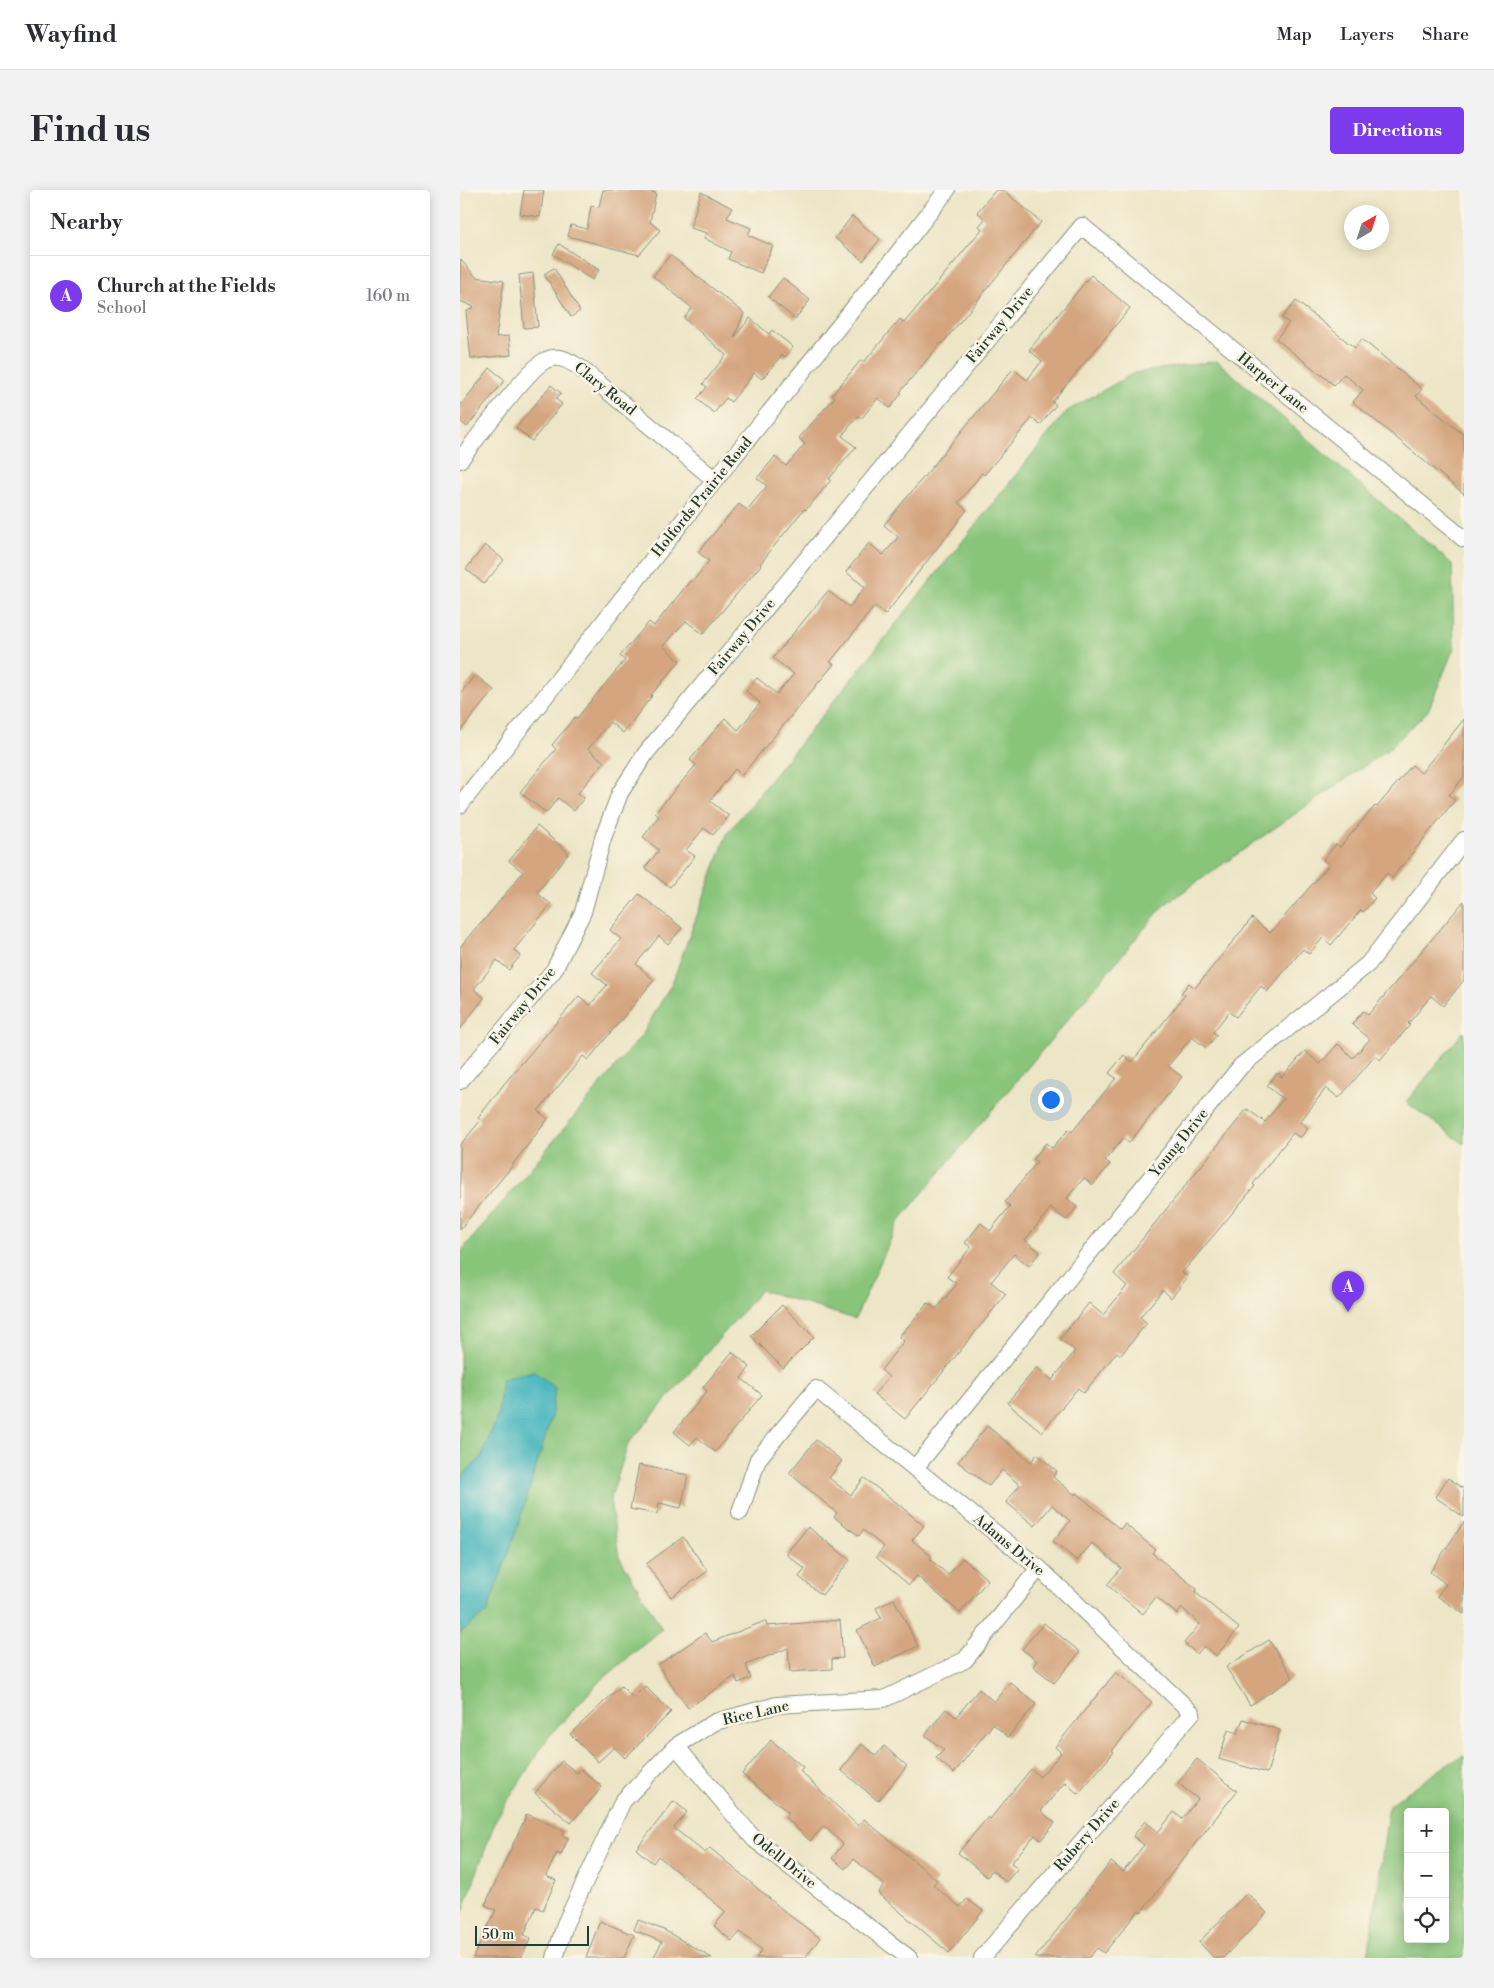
<!DOCTYPE html>
<html lang="en">
<head>
<meta charset="utf-8">
<style>
  body { margin:0; font-family:"Libre Bodoni",serif; background:#f2f2f3; color:#2b2b33 }
  .controls { position:absolute; right:15px; bottom:15px; display:grid; overflow:hidden; border-radius:5px; box-shadow:0 2px 12px #0003 }
  .controls button { width:45px; height:45px; display:grid; place-items:center; padding:0; border:0; border-bottom:1px solid #e1e1e2; background:#fff; color:#2b2b33; font:25px sans-serif }
  .compass { position:absolute; left:884px; top:15px; width:45px; height:45px; border-radius:50%; background:#fff; box-shadow:0 2px 12px #0003; rotate:39deg }
  .scale { position:absolute; left:15px; bottom:12px; width:114px; box-sizing:border-box; padding-left:5px; border:2px solid #1f3d34; border-top:0; font-size:14px; line-height:18px; white-space:nowrap; color:#1f3d34; -webkit-text-stroke:4px #fcf5e5; paint-order:stroke }
  .you { position:absolute; left:590px; top:909px; width:18px; height:18px; margin:-12px; border:4px solid #fff; border-radius:50%; background:#1a73e8; box-shadow:0 0 0 8px #1a73e833 }
  .badge { display:grid; place-items:center; width:32px; height:32px; border-radius:50%; background:#7c3aed; color:#fff; font-size:16px; font-weight:700 }
  .pin { position:absolute; translate:-50% -41px; filter:drop-shadow(0 1px 2px #0008) }
  .pin::after { content:''; position:absolute; top:26px; width:18px; height:15px; background:inherit; clip-path:polygon(0 0,100% 0,50% 100%) }
  .list { margin:0; padding:0; list-style:none }
  h2 { display:flex; justify-content:space-between; align-items:center; height:65px; margin:0; padding:0 20px; font-size:21px }
  h2 small { font-size:16px; font-weight:400; color:#7c7c81 }
  .list li { display:grid; grid-template-columns:32px 1fr auto; gap:15px; align-items:center; box-sizing:border-box; height:80px; padding:0 20px; border-top:1px solid #e1e1e2 }
  .list b { display:block; font-size:19px; white-space:nowrap }
  .list p { margin:0; font-size:16px; white-space:nowrap; color:#7c7c81 }
  .list em { font-size:16px; font-style:normal; color:#7c7c81 }
  .icon { flex:none; width:28px; height:28px; fill:none; stroke:currentColor; stroke-width:2; stroke-linecap:round; stroke-linejoin:round }
  .map { position:relative; flex:none; width:1004px; height:1768px; overflow:hidden; border-radius:5px }
  header { display:flex; align-items:center; gap:30px; box-sizing:border-box; height:70px; padding:0 25px; background:#fff; border-bottom:1px solid #e1e1e2 }
  header strong { font-size:24px }
  nav { display:flex; gap:28px; margin-inline-start:auto; font-size:18px }
  .intro { display:flex; align-items:center; justify-content:space-between; box-sizing:border-box; height:120px; padding:0 30px }
  h1 { margin:0; font-size:35px }
  .button { padding:12px 22px; border-radius:5px; background:#7c3aed; color:#fff; font-size:18px; font-weight:700 }
  main { display:flex; gap:30px; padding:0 30px }
  aside { flex:1; background:#fff; border-radius:5px; box-shadow:0 2px 12px #0003 }
  .map>svg:first-child { display:block }
  .green { fill:#88c47a; stroke:#548057; fill-rule:evenodd }
  .water { fill:#45b5be; stroke:#327979 }
  .building { fill:#d4a57f }
  .lines { fill:none; stroke-linecap:round; stroke-linejoin:round }
  .minor-casing { stroke:#86917d; stroke-width:18 }
  .minor { stroke:#fff; stroke-width:16 }
  .labels { text-anchor:middle; dominant-baseline:central; stroke-width:5; stroke-linejoin:round; paint-order:stroke }
  .street-label { font-size:15px; fill:#1f3d34; stroke:#fcf5e5 }
</style>
</head>
<body>
<header>
<strong>Wayfind</strong>
<nav><a>Map</a><a>Layers</a><a>Share</a></nav>
</header>
<div class="intro"><h1>Find us</h1><a class="button">Directions</a></div>
<main>
<aside>
<h2>Nearby<small></small></h2>
<ul class="list">
<li><span class="badge">A</span><div><b>Church at the Fields</b><p>School</p></div><em>160 m</em></li>
</ul>
</aside>
<div class="map">
<svg width="1004" height="1768" viewBox="0 0 1004 1768">
  <rect width="100%" height="100%" fill="#fcf5e5"/>
  <filter id="ink" filterUnits="userSpaceOnUse"><feTurbulence type="fractalNoise" baseFrequency=".02" numOctaves="2"/><feDisplacementMap in="SourceGraphic" scale="10" xChannelSelector="R" yChannelSelector="G"/><feConvolveMatrix kernelMatrix="1 2 1 2 8 2 1 2 1" color-interpolation-filters="sRGB"/></filter>
  <filter id="wash" filterUnits="userSpaceOnUse"><feTurbulence type="fractalNoise" baseFrequency=".0096" numOctaves="4" result="noise"/><feDisplacementMap in="SourceGraphic" scale="20" xChannelSelector="R" yChannelSelector="G"/><feGaussianBlur stdDeviation="1.12" result="paint"/><feColorMatrix in="noise" values="0 0 0 0 0 0 0 0 0 0 0 0 0 0 0 0 0 1.4 0 .05"/><feComposite in="paint" operator="in"/></filter>
  <g filter="url(#wash)">
    <rect width="100%" height="100%" fill="#ece5c6"/>
    <path class="green" d="M757,171L992,374L994,458L968,521L930,558L704,715L439,1031L395,1129L301,1100L168,1254L150,1310L159,1366L202,1439L137,1494L87,1549L36,1629L0,1730V1063L182,845L212,793L267,644L607,221L674,183Z
      M1004,841V954L946,912Z
      M1004,1566V1768H908L929,1615L988,1574ZM948,1622H985V1749H948Z"/>
    <path class="water" d="M74,1181L95,1198L91,1228L56,1342L27,1422L0,1443V1288L21,1268L38,1224L42,1189Z"/>
    <g id="blocks">
      <path class="building" d="M64,0H84L80,27L60,24Z
        M143,0H182L196,3L190,32L200,40L179,65L108,46L111,35L127,39L131,16L139,17Z
        M536,0H543L581,32L482,154L481,153L440,202L442,203L430,218L418,208L401,229L398,226L382,246L396,257L369,289L371,290L346,320L344,319L300,374L301,375L243,444L226,431L203,456L220,471L191,505L192,506L163,543L150,532L128,559L144,572L118,603L124,608L114,621L98,608L86,623L60,602L96,559L92,555L115,527L117,528L165,470L160,466L189,432L194,436L230,391L232,392L249,371L238,362L279,314L287,320L307,296L297,288L315,267L326,276L345,254L339,248L375,207L372,205L401,170L404,172L440,129L444,133L522,39L519,36L525,29L517,22Z
        M241,2L272,18L267,28L291,38L288,45L313,56L301,83L268,69L271,62L244,48L247,43L230,38Z
        M392,26L420,49L403,71L375,48Z
        M99,54L139,80L132,90L93,64Z
        M210,65L284,123L274,148L290,128L309,144L312,140L333,157L325,167L322,165L302,189L294,183L271,212L266,208L254,223L237,209L247,197L243,194L266,165L224,128L232,118L193,86Z
        M0,69L16,87L44,91L36,147L49,146L51,165L11,169L6,122L14,117L0,111Z
        M94,78L120,121L111,127L84,84Z
        M73,83L78,137L64,138L59,85Z
        M631,85L670,118L592,212L596,215L580,235L572,228L524,285L522,283L498,313L507,320L425,425L415,416L370,472L374,474L282,585L275,579L250,611L269,626L253,645L244,638L226,660L235,666L210,697L185,678L199,660L183,647L199,626L195,623L236,575L230,570L265,528L278,540L300,513L286,501L297,488L317,504L334,484L313,468L368,401L389,417L405,397L386,382L409,353L423,365L438,347L424,335L553,179L567,190L582,171L569,160Z
        M323,88L350,110L335,129L308,107Z
        M836,111L895,158L902,149L962,199L956,206L1004,245V304L893,212L903,200L884,184L874,195L816,149L829,133L822,128Z
        M30,178L45,190L7,237L0,231V216Z
        M91,195L101,203L96,209L102,214L72,251L56,238Z
        M25,355L44,370L24,394L6,379Z
        M15,485L34,500L0,541V504Z
        M1004,529V587L989,605L995,610L932,688L927,683L910,703L915,708L903,722L901,720L871,755L863,748L849,764L843,759L807,802L801,796L776,827L769,822L753,842L757,845L746,858L732,847L708,876L722,887L669,953L663,948L645,970L650,974L633,995L624,988L607,1008L617,1017L606,1030L591,1018L565,1050L580,1062L569,1076L554,1064L531,1092L546,1104L445,1229L414,1204L429,1187L421,1180L444,1151L439,1147L468,1113L476,1119L497,1094L487,1087L511,1057L505,1053L521,1033L530,1041L550,1016L545,1012L577,972L573,969L586,953L592,958L609,939L612,942L656,888L649,883L664,865L672,872L725,805L721,803L729,793L735,798L792,728L810,743L869,675L863,670L876,654L880,657L915,616L917,617L952,575L961,583Z
        M77,636L109,663L77,703L91,714L54,760L60,766L49,780L37,770L14,799L24,808L0,839V757L20,733L21,734L63,682L49,671Z
        M179,704L222,738L208,754L199,746L176,774L194,790L128,870L123,866L78,921L88,929L53,974H54L0,1039V955L21,930L18,928L44,894L119,806L130,815L147,795L132,783L161,749L150,740Z
        M1004,711V790L983,816L971,806L948,834L950,835L920,870L915,866L879,908L866,898L840,932L848,938L840,948L833,943L793,994L795,996L722,1083L728,1087L711,1108L703,1100L680,1127L687,1133L661,1165L657,1162L624,1203L618,1198L582,1242L547,1213L577,1177L592,1190L615,1161L600,1149L629,1113L643,1125L667,1096L654,1084L787,919L805,932L823,909L807,896L817,883L822,887L845,861L860,874L878,854L893,868L910,849L892,834L903,821L908,825Z
        M322,1115L354,1147L323,1178L291,1146Z
        M272,1162L290,1177L281,1188L302,1205L255,1262L237,1247L230,1255L214,1242L247,1201L243,1197Z
        M527,1236L571,1272L577,1264L597,1281L593,1287L615,1305L616,1303L660,1339L665,1334L695,1359L692,1363L737,1399L735,1402L779,1438L756,1466L744,1456L737,1464L724,1453L740,1434L722,1418L717,1424L696,1407L683,1424L647,1395L661,1378L632,1353L617,1371L593,1351L610,1331L592,1315L575,1336L546,1312L560,1295L542,1280L529,1296L498,1272Z
        M356,1250L382,1271L369,1288L391,1305L404,1288L437,1313L464,1336L452,1350L472,1367L470,1369L488,1385L503,1368L528,1390L500,1423L457,1386L449,1395L416,1367L424,1357L403,1340L399,1346L374,1327L377,1323L329,1283Z
        M179,1275L228,1285L221,1318L199,1313L197,1324L170,1319Z
        M988,1288L1004,1299V1327L975,1307Z
        M1004,1332V1424L977,1406L986,1394L970,1382Z
        M348,1337L390,1370L362,1405L339,1387L345,1379L326,1364Z
        M223,1347L248,1381L211,1407L186,1374Z
        M434,1409L458,1456L415,1477L397,1440L421,1428L416,1418Z
        M380,1430L383,1468L372,1469V1479L330,1482L328,1458L286,1475L291,1488L278,1493L275,1486L228,1518L198,1475L245,1443L252,1452L305,1431L307,1436Z
        M584,1433L620,1462L594,1493L573,1476L577,1471L562,1459Z
        M809,1450L833,1488L790,1515L766,1477Z
        M656,1482L692,1512L652,1561L654,1562L618,1604L605,1592L581,1621L595,1633L581,1650L575,1645L551,1673L558,1678L546,1692L532,1680L527,1687L498,1663L528,1627L530,1629L571,1579L580,1587L601,1563L595,1557Z
        M550,1492L576,1514L548,1547L533,1534L494,1583L476,1568L484,1560L465,1545L486,1519L496,1527L519,1499L534,1512Z
        M161,1496L173,1508L185,1496L211,1522L165,1568L154,1557L138,1572L110,1544Z
        M783,1529L820,1540L807,1583L759,1569L768,1540L778,1543Z
        M311,1550L343,1577L340,1581L398,1636L404,1629L477,1690L473,1695L500,1717L507,1709L523,1721L489,1763L418,1703L424,1695L394,1669L385,1679L372,1668L383,1654L364,1636L350,1651L325,1627L329,1623L282,1584Z
        M402,1554L416,1566L424,1556L447,1576L418,1611L381,1580Z
        M737,1569L777,1601L681,1722L679,1720L644,1763L637,1758L629,1768H575L651,1672L663,1682L684,1655L673,1646L685,1631L698,1642L714,1622L722,1629L738,1609L718,1593Z
        M102,1571L117,1583L121,1579L142,1597L111,1633L75,1603Z
        M214,1611L227,1622L214,1638L245,1663L250,1658L329,1725L360,1748L345,1768H296L302,1760L280,1742L272,1751L254,1736L266,1722L198,1666L193,1673L176,1659Z
        M67,1624L105,1641L102,1645L108,1648L101,1665L97,1663L86,1686L96,1690L83,1720L76,1717L64,1745L71,1748L61,1768H13L36,1720L25,1715Z
        M787,1703L807,1723L763,1768H754L739,1752Z
        M178,1730L204,1740L252,1768H193L202,1752L174,1740Z
        M140,1731L174,1745L164,1768H126Z"/>
    </g>
  </g>
  <g filter="url(#ink)">
    <use href="#blocks" fill-opacity="0" stroke="#86917d" stroke-width="1"/>
    <g class="lines">
      <g class="minor-casing">
        <path id="minor" d="M0,270C15,251 69,177 86,170C99,164 109,171 119,177L255,290
          M0,615L255,290L434,68L487,0
          M0,891L94,780L123,722L143,648L160,603L186,563L622,36L1004,349
          M455,1278L781,876L908,774L1004,650
          M280,1322L298,1269L356,1199L579,1378L732,1523L522,1768
          M216,1556L295,1650L449,1768
          M95,1768L105,1734L163,1611L216,1556L255,1532L317,1515L424,1509L505,1470L579,1378"/>
      </g>
      <use href="#minor" class="minor"/>
    </g>
  </g>
  <g class="labels">
    <g class="street-label">
      <text transform="translate(540 135) rotate(-50)">Fairway Drive</text>
      <text transform="translate(813 193) rotate(39)">Harper Lane</text>
      <text transform="translate(145 199) rotate(39)">Clary Road</text>
      <text transform="translate(242 307) rotate(-51)">Holfords Prairie Road</text>
      <text transform="translate(282 447) rotate(-50)">Fairway Drive</text>
      <text transform="translate(63 816) rotate(-51)">Fairway Drive</text>
      <text transform="translate(719 953) rotate(-51)">Young Drive</text>
      <text transform="translate(549 1355) rotate(40)">Adams Drive</text>
      <text transform="translate(296 1523) rotate(-13)">Rice Lane</text>
      <text transform="translate(627 1645) rotate(-49)">Rubery Drive</text>
      <text transform="translate(324 1671) rotate(39)">Odell Drive</text>
    </g>
  </g>
</svg>
<div class="controls">
<button>+</button>
<button>−</button>
<button><svg class="icon" aria-label="locate" viewBox="0 0 24 24"><circle cx="12" cy="12" r="6"/><path d="M12 2v4M12 18v4M2 12h4M18 12h4"/></svg></button>
</div>
<svg class="compass" viewBox="-18 -18 36 36"><path d="M0-13l5 13h-10z" fill="#e53935"/><path d="M0 13l5-13h-10z" fill="#7c7c81"/></svg>
<div class="scale">50 m</div>
<div class="you"></div>
<div class="pin badge" style="left:888px;top:1122px">A</div>
</div>
</main>
</body>
</html>
